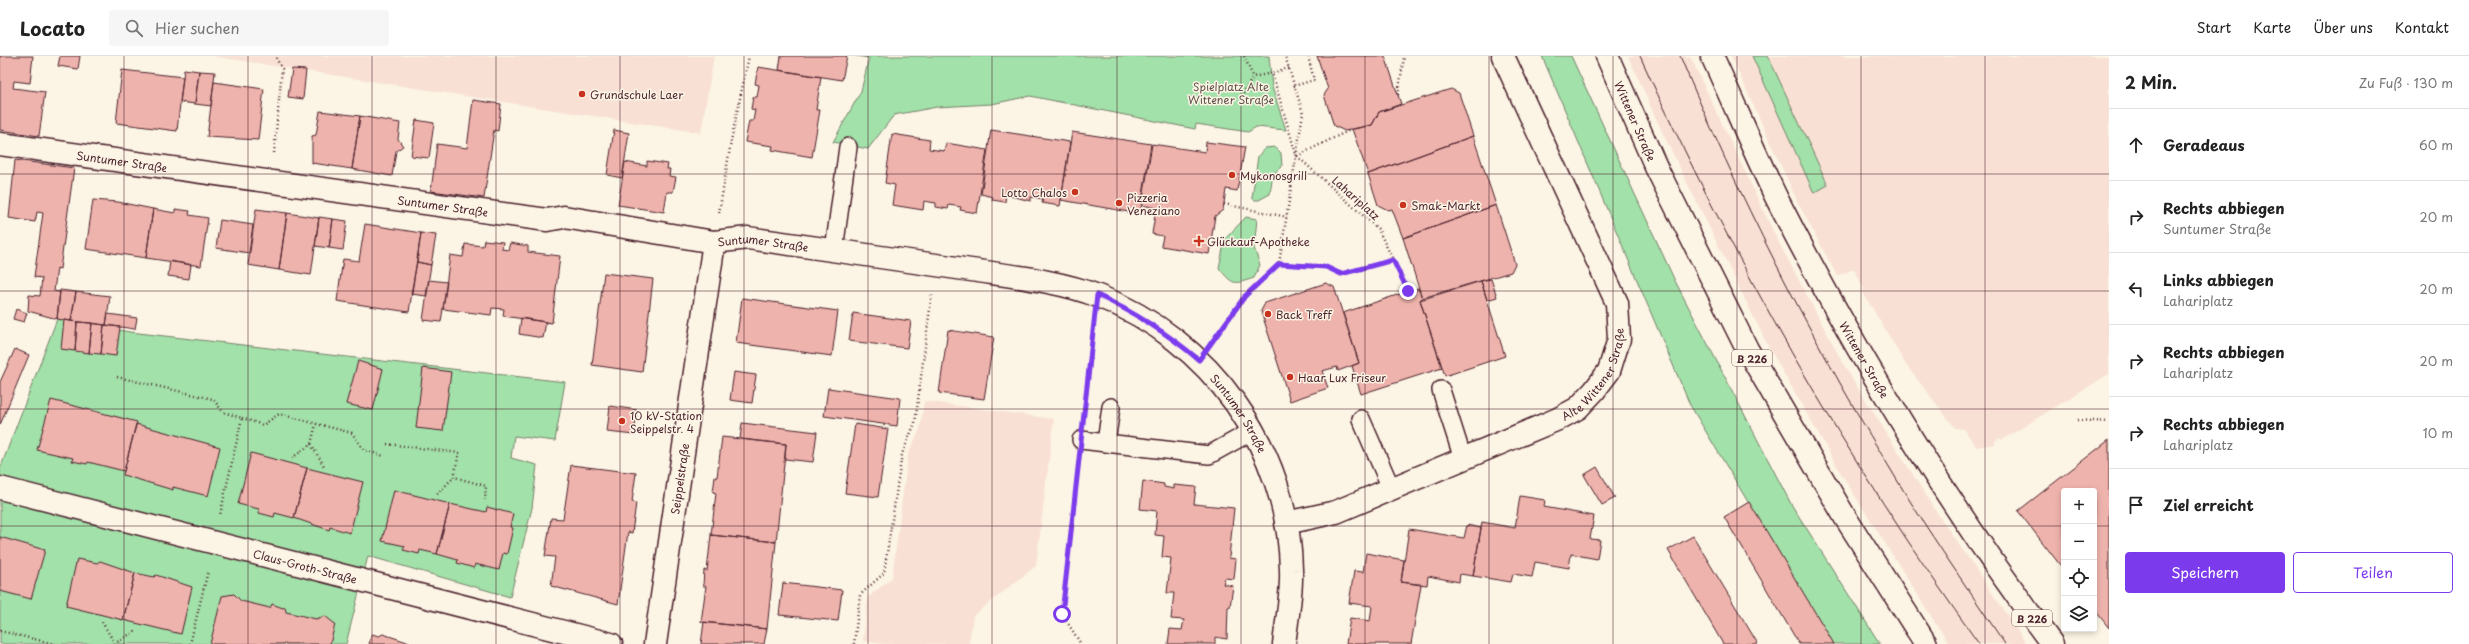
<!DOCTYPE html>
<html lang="de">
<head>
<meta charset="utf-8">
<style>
  body { margin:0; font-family:"Playpen Sans",sans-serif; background:#f6f6f6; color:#222 }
  .controls { position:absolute; right:12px; bottom:12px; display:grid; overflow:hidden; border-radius:4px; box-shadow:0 2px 6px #0003 }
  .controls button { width:36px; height:36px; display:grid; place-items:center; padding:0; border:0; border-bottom:1px solid #e0e0e0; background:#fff; color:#222; font:20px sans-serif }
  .stop { position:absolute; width:12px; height:12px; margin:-9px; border:3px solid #7c3aed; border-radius:50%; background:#fff }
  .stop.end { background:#7c3aed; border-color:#fff; box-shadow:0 1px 4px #0008 }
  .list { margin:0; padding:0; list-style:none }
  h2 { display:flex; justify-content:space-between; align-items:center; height:52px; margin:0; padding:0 16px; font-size:17px }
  h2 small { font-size:13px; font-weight:400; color:#767676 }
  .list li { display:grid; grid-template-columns:26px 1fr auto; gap:12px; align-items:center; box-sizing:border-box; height:72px; padding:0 16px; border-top:1px solid #e0e0e0 }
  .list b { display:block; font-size:15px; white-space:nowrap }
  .list p { margin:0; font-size:13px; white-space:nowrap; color:#767676 }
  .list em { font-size:13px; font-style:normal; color:#767676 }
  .actions { display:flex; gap:8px; padding:12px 16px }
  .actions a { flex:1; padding:9px 0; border:1px solid #7c3aed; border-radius:4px; text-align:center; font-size:14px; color:#7c3aed }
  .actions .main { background:#7c3aed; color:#fff }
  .icon { flex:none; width:22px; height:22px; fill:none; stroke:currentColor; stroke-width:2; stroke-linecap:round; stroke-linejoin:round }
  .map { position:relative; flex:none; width:2109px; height:588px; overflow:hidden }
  header { display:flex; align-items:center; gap:24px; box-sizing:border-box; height:56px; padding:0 20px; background:#fff; border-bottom:1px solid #e0e0e0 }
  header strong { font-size:19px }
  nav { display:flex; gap:22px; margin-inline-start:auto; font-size:14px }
  .search { width:280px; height:36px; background:#f6f6f6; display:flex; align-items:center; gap:10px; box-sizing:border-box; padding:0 14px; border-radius:4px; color:#767676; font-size:15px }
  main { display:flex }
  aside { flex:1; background:#fff }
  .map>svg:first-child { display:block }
  .built { fill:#f8e1d4 }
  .green { fill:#a2e1a9; stroke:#76806a }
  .building { fill:#eeb3ac; stroke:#4a1f2b }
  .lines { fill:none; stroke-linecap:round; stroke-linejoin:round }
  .service-casing { stroke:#4a1f2b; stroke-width:20 }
  .minor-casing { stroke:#4a1f2b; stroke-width:25 }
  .primary-casing { stroke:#4a1f2b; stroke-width:25 }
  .path { stroke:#4a1f2b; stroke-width:2.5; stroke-dasharray:1 3; stroke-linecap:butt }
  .service { stroke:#fcf5e5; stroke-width:17 }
  .minor { stroke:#fcf5e5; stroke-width:22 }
  .primary { stroke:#fcf5e5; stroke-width:22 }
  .tram { stroke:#4a1f2b; stroke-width:1 }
  .route { stroke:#7c3aed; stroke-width:5 }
  .grid { fill:none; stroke:#4a1f2b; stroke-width:1; stroke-opacity:0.55 }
  .poi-dot { fill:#c8321e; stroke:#fcf5e5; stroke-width:1.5 }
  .labels { text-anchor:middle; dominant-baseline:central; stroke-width:3; stroke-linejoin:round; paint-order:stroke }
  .shield { fill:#fcf5e5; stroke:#7f5f63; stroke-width:1 }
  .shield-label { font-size:10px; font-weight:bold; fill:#4a1f2b }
  .park-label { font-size:11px; fill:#60504a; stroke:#fcf5e5 }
  .poi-label { font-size:11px; fill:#4a1f2b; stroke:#fcf5e5; text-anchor:start }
  .street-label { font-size:11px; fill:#4a1f2b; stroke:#fcf5e5 }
</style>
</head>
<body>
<header>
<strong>Locato</strong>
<div class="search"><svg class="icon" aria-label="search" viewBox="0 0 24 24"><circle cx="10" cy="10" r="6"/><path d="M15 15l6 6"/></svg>Hier suchen</div>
<nav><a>Start</a><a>Karte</a><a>Über uns</a><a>Kontakt</a></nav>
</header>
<main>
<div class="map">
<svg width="2109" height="588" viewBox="0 0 2109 588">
  <rect width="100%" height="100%" fill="#fcf5e5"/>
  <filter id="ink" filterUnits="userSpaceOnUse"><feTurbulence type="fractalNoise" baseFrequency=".025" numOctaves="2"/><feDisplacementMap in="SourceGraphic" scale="8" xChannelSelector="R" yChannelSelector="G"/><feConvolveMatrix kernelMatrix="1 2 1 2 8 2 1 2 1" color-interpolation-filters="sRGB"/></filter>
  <g filter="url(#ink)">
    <path class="built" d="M211,0H714L701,77Z
      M1628,0H1690L1777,183L1846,313L1936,455L2027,588H1950L1936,568L1845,424L1768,290L1663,78Z
      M1731,0H2109V318L2002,384L2000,382L1995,385V388L1976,391L1964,373L1955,372L1906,309L1862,235L1864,233L1854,213L1837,220L1798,147Z
      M924,345L1054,363L1036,510L973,560L969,588H883L863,585L868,541L892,522L908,398L920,373Z"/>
    <path class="green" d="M856,0H1269L1272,31L1286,74L1256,71L1248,76L1196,68L1195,73L1030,40L992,48L937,51L894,59L868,93L833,86L861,35L869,2Z
      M1542,0H1571L1675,225L1791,448L1880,588H1833L1690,349Z
      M1752,0H1768L1828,129L1814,137Z
      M1275,91L1281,97L1282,110L1273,118L1270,138L1259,144H1255L1252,142L1258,100L1265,92Z
      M1246,161L1257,163L1254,192L1260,209L1254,222C1233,229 1233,229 1219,212L1225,183Z
      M57,263L130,276L565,326L555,385L514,380L511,402L537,409L532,452L510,541L368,500L346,588H0V413Z"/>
    <path class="building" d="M0,0H33L30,27L14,25L13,32L45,36L39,80L0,74Z
      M60,0H80L78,13L58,10Z
      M781,0H847L842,24L779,14Z
      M1317,0H1385L1401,48L1379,56L1372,69L1345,75L1334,70L1324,39L1328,33Z
      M758,11L821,21L816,54H820L812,101L772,94L773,90L745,86L749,65H753L755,54L751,53L753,41H757L759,29L755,28Z
      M184,13L199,15L195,48L180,46Z
      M292,13L306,14L303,43L288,41Z
      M122,14L183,21L177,75L116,67Z
      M199,15L215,16L211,50L195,48Z
      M214,26L264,33L258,84L207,81Z
      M1451,33L1459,37L1473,80L1368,118L1352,73L1372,69L1379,56Z
      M473,44L501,48L498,75L494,74L484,142L431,135L437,88L467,92Z
      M320,55L360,60L352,113L312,107V80L316,79Z
      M360,60L400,67L398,83L403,90L396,95L392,120L352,113Z
      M416,64L434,67L429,102L411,100Z
      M614,74L629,77L622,122L607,119Z
      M991,74L1070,86L1060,150L1042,147L1043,143L1031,141V145L1006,139L1005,146L992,144L993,141L981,138Z
      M1072,76L1151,88L1140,158L1061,144Z
      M892,78L930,84L929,93L944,95L946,87L987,94L977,157L960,154L961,151L949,149L948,153L936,151V147L924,145L923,154L892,149L895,129L885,127Z
      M1473,80L1496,149L1403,182L1392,153L1388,154L1378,149L1368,118Z
      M1206,86L1245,91L1237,135L1226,133L1223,154L1215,160L1209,198L1161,190L1163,180L1152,178L1156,152L1142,149L1152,88L1205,96Z
      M15,104L74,112L60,213L57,212L54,235L60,236L57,263L28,255L29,239L40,240L42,222L34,221L43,157L37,156L35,166L9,162Z
      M647,105L668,108L667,113H670L669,120L676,121L673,136H667L664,156L618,149L625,106L647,110Z
      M93,144L118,146L153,153L146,202L86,193Z
      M1496,149L1515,208L1511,216L1422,242L1403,182Z
      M153,153L175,157V153L190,155L189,159L208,162L201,210L146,202Z
      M256,153L287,157L279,214L248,209Z
      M287,157L319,162L311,219L279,214Z
      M319,161L333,163L329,192L315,190Z
      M333,163L347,165L343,194L329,192Z
      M220,164L253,169L249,197L216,192Z
      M365,168L421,177L409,256L337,245L343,203L359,205Z
      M421,177L436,179L431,209L417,206Z
      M484,184L503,186L502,193L508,194L510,187L528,190V196L560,200L552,267L503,260L504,253L492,252L491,259L443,253L450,199L463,201L465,188L483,190Z
      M170,205L191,209L189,223L168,220Z
      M417,206L431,209L426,240L411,238Z
      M604,217L653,223L642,316L592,309Z
      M1491,223L1497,241L1487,244L1481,225Z
      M429,224L447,226L441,266L423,264Z
      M1481,225L1505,300L1445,320L1420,244Z
      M1326,227L1334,231L1359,307L1338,315L1337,311L1322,315L1328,332L1290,345L1261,255L1265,247Z
      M1418,232L1422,242L1420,244L1442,312L1361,338L1352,310L1359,307L1343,257Z
      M60,234L76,236L71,265L57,263Z
      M76,236L110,240L106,269L71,265Z
      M742,242L838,255L832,300L736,287Z
      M16,253L27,257L24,266L13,263Z
      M853,257L911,265L907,292L849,285Z
      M108,258L137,262L135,273L106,269Z
      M521,262L546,266L543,282L519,278Z
      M64,264L77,266L75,295L61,293Z
      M77,266L92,267L89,297L75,295Z
      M92,267L104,269L101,298L89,297Z
      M104,269L120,271L116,300L101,298Z
      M948,274L994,281L984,343L939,337Z
      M15,293L29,299L0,369V326Z
      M358,305L383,313L373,354L346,348Z
      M423,312L451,316L443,375L416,372Z
      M734,316L756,319L752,347L730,344Z
      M828,332L900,342L897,370L824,360Z
      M51,344L137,366L124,415L88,406L87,408L72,405L73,402L37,394Z
      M610,350L637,354L634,379L607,376Z
      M742,367L817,376L813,406L785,403L786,388L740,383Z
      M136,368L220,391L208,440L173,431V434L123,419Z
      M855,368L888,373L878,441L845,437Z
      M722,381L786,388L776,486L711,479L716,437L713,436L715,421H717Z
      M2109,384V572L2094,553V435H2064V514L2018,455Z
      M251,397L307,412L294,462L275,457L274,461L259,457V453L238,448Z
      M571,409L636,417L632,446L636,447L632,477L628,476L618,548L551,530L555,501L545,500L551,462L563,463Z
      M1597,411L1615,442L1602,449L1584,419Z
      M307,412L363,426L350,477L330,471L329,474L294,462Z
      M1143,425L1164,428V431L1174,433V429L1196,431L1194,448L1234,452L1229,502L1236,503L1234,523L1225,522L1223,528L1233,530L1230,551H1228L1227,583L1215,581V588H1168L1170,573L1182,574L1184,564L1171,563L1174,537H1167L1171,502L1162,501L1164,480L1155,479L1157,455L1140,453Z
      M394,434L450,448L437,498L420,494L419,498L403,494L405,490L382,485Z
      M1520,440L1545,444L1544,451L1594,460L1590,483L1600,484L1597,503L1571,498L1569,512L1535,506L1532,521L1513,518L1511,526L1473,520L1482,466L1515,472Z
      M1749,446L1834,588H1799L1724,461Z
      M450,448L486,456L487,451L513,458L510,471L513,472L507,498L503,497L499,514L475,508L474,512L457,507L458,504L437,498Z
      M1467,469L1481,472L1473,520L1460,518L1459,526L1428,520L1427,529L1401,526L1409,473L1464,482Z
      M711,479L776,486L767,573L701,566L706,530H703L704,514L707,515Z
      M1693,480L1758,588H1723L1668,494Z
      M0,481L45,494L31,543L0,535Z
      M1366,497L1404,504L1401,526L1421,529L1411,588H1346L1350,562L1370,565L1372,550L1349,547L1354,515L1363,516Z
      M77,503L97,507L100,505L135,517L123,564L66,550Z
      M135,517L154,521L156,519L192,531L181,578L123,564Z
      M783,527L842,534L838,565L779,559Z
      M234,538L241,545L270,552L272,548L283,552L285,551L286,556L316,563L325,560L335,568L330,588H210L222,540Z
      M704,566L767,573L764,588H701Z
      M372,578L379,580L383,578L413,588H369Z"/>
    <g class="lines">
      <g class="service-casing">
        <path id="service" d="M834,194L848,91
          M1441,334L1463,403
          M1111,351L1106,387L1209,399L1254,374
          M1361,363L1391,432
          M1081,384L1106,387"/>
      </g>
      <g class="minor-casing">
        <g id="minor">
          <path id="s1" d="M0,88L547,164L564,161L714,186L748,182C822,193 897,203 971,214C1011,220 1061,225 1098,240C1210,283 1289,393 1291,514C1292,538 1287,563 1284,588"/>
          <path id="s2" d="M0,432L611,588"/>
          <path id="s3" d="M1286,467L1336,456L1558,363L1578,352L1594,335L1609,315L1619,283L1617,247L1503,0"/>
          <path id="s4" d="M655,588L714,186"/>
        </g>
      </g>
      <g class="primary-casing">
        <g id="primary">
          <path id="s5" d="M1607,0L1656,111L1747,293L1845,461L1926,588"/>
          <path id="s6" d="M1712,0C1734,47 1754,96 1777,143C1856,298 1948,449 2052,588"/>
        </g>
      </g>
      <path class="path" d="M1244,0L1253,21L1272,17
        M1289,12L1272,17L1296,98
        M1294,30L1314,24L1308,0
        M1398,39L1404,1
        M1241,41L1253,21
        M274,97L282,13L275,0
        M1297,100L1378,173L1408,235
        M1297,100L1352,73
        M1224,148L1287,161
        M719,157L732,80L749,0
        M1279,208L1326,211L1341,218L1393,204
        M1215,282L1245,241L1279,208L1303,57L1285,0
        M117,321L213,343L223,356L242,362L220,459
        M1086,338L1094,270
        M242,362L263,369L279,358L352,377L364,394L384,400
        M2077,364L2109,366
        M311,388L324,410
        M387,388L459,397L454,421L486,430L485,444
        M292,402L311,388L316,368
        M1078,411L1062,558L1081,588
        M437,438L454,421
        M102,566L114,586
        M0,575L55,588
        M114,588L137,574
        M190,588L208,515
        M854,588L860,539L884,517L902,398L915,367L932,237"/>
      <use href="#service" class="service"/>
      <use href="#minor" class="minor"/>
      <use href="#primary" class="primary"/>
      <path class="tram" d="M1640,0C1734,207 1846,403 1979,588
        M1680,0C1738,139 1807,275 1885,404C1922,467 1964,527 2005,588"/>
    </g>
  </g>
  <g class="lines" filter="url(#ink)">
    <path class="route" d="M1062,558L1097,239C1136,257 1166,276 1199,304L1245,240L1279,208L1326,211L1341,218L1393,204L1408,235"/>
  </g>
  <path class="grid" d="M124,0V588M248,0V588M372,0V588M496,0V588M620,0V588M744,0V588M868,0V588M992,0V588M1117,0V588M1241,0V588M1365,0V588M1489,0V588M1613,0V588M1737,0V588M1861,0V588M1985,0V588M0,118H2109M0,235H2109M0,353H2109M0,470H2064M2094,470H2109"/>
  <g class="poi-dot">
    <circle cx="582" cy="38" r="4"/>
    <circle cx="1232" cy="119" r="4"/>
    <circle cx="1075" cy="136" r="4"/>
    <circle cx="1119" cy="147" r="4"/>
    <circle cx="1403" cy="149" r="4"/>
    <path d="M1197 179h4v4h4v4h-4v4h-4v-4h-4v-4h4z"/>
    <circle cx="1268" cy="258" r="4"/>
    <circle cx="1290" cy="321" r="4"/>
    <circle cx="622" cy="365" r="4"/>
  </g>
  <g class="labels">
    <g class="shield">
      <rect x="1732" y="294" width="40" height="16" rx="3"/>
      <rect x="2012" y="554" width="40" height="16" rx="3"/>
    </g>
    <g class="shield-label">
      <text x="1752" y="302">B 226</text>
      <text x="2032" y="562">B 226</text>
    </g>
    <g class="park-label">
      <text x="1231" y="30">Spielplatz Alte<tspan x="1231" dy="13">Wittener Straße</tspan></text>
    </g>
    <g class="poi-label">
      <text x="590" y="38">Grundschule Laer</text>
      <text x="1240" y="119">Mykonosgrill</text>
      <text x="1067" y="136" text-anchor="end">Lotto Chalos</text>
      <text x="1127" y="141">Pizzeria<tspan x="1127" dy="13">Veneziano</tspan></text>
      <text x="1411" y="149">Smak-Markt</text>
      <text x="1207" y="185">Glückauf-Apotheke</text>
      <text x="1276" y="258">Back Treff</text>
      <text x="1298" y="321">Haar Lux Friseur</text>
      <text x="630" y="359">10 kV-Station<tspan x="630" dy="13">Seippelstr. 4</tspan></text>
    </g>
    <g class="street-label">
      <text stroke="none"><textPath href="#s5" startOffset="71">Wittener Straße</textPath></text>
      <text stroke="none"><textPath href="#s1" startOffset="123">Suntumer Straße</textPath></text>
      <text transform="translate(1356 142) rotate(42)">Lahariplatz</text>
      <text stroke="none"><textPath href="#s1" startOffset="447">Suntumer Straße</textPath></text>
      <text stroke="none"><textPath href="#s1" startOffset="771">Suntumer Straße</textPath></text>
      <text stroke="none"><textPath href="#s6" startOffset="340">Wittener Straße</textPath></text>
      <text stroke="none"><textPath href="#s3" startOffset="352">Alte Wittener Straße</textPath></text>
      <text stroke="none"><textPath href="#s1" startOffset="1298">Suntumer Straße</textPath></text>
      <text stroke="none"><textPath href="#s4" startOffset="167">Seippelstraße</textPath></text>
      <text stroke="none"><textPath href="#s2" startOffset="315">Claus-Groth-Straße</textPath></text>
    </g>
  </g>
</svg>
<div class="controls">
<button>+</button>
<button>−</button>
<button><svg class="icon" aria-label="locate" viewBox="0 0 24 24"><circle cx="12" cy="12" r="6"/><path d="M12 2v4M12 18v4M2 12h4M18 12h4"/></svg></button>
<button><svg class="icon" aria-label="layers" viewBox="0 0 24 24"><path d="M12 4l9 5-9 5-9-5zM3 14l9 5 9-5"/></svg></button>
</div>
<div class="stop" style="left:1062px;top:558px"></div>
<div class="stop end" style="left:1408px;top:235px"></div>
</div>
<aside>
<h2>2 Min.<small>Zu Fuß · 130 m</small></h2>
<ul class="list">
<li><svg class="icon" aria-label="ahead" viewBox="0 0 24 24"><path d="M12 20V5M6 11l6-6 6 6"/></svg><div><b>Geradeaus</b></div><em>60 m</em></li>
<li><svg class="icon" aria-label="right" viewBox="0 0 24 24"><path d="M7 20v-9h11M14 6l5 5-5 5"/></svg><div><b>Rechts abbiegen</b><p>Suntumer Straße</p></div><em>20 m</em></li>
<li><svg class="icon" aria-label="left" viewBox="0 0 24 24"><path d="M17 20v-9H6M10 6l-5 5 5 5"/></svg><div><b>Links abbiegen</b><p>Lahariplatz</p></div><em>20 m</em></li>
<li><svg class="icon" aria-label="right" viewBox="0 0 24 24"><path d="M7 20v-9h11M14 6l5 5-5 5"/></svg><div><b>Rechts abbiegen</b><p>Lahariplatz</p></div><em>20 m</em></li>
<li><svg class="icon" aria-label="right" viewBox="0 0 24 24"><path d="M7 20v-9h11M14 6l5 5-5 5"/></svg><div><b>Rechts abbiegen</b><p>Lahariplatz</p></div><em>10 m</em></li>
<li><svg class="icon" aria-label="arrive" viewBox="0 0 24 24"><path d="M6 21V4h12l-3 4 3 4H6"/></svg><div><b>Ziel erreicht</b></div></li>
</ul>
<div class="actions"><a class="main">Speichern</a><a>Teilen</a></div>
</aside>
</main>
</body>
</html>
